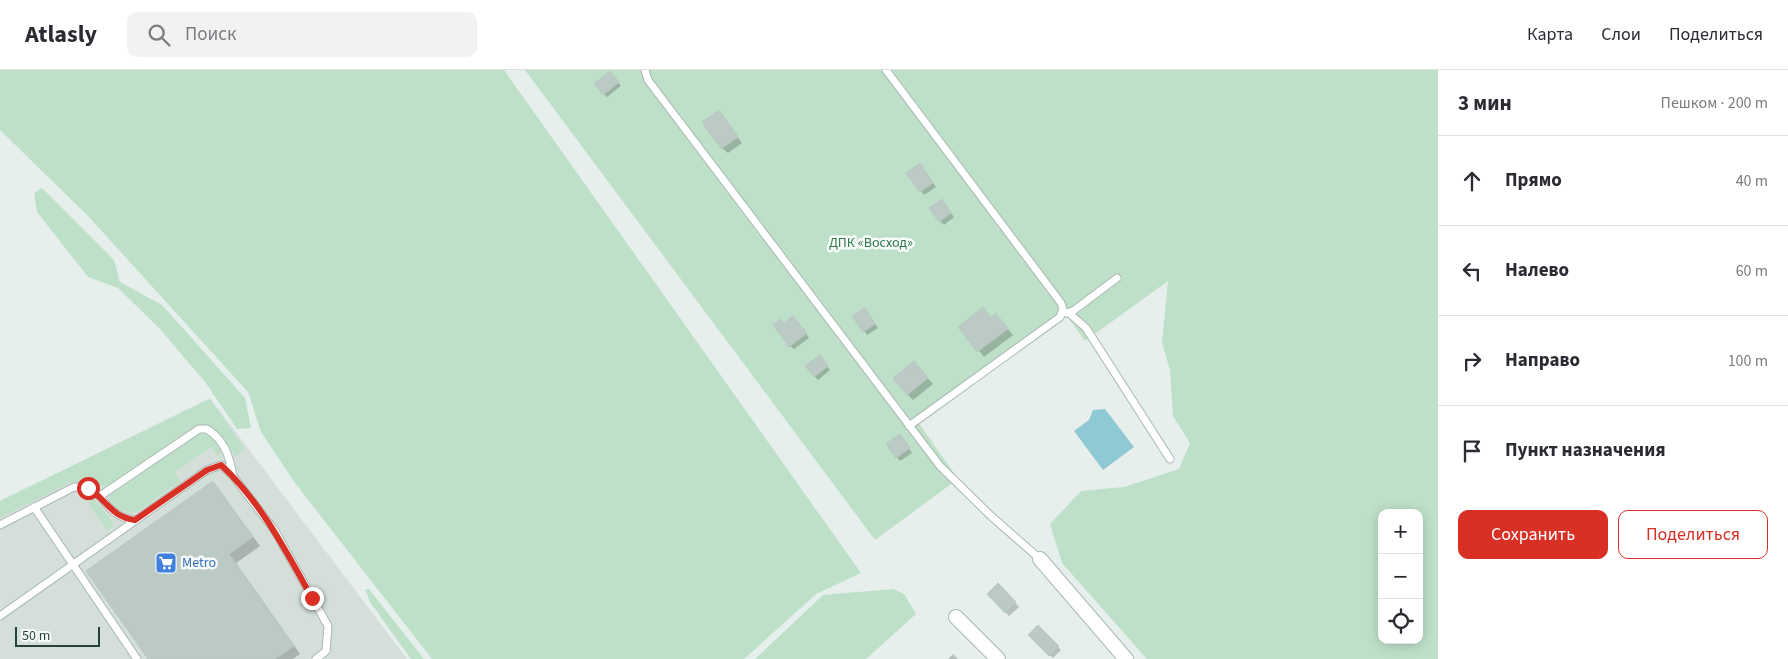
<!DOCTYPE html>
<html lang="ru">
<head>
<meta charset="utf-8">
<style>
  body { margin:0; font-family:"Source Sans 3",sans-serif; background:#f2f2f3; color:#2b2b33 }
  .controls { position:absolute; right:15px; bottom:15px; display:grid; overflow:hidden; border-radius:10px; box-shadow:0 2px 12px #0003 }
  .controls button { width:45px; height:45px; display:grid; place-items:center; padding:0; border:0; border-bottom:1px solid #e1e1e2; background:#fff; color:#2b2b33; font:25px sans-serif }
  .scale { position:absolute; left:15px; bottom:12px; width:85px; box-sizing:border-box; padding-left:5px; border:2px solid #24423a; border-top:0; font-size:14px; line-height:18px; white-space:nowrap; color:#24423a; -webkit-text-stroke:4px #f7fbf9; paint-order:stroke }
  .stop { position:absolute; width:15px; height:15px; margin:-11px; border:4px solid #d93025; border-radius:50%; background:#fff }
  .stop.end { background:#d93025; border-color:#fff; box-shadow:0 1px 5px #0008 }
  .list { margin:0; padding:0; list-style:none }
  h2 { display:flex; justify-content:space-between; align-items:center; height:65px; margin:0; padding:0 20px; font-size:21px }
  h2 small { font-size:16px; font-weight:400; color:#7c7c81 }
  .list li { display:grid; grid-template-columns:32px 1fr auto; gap:15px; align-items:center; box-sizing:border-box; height:90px; padding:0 20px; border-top:1px solid #e1e1e2 }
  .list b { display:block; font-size:19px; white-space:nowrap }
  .list em { font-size:16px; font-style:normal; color:#7c7c81 }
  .actions { display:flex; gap:10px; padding:15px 20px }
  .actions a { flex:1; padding:11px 0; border:1px solid #d93025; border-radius:10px; text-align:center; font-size:18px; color:#d93025 }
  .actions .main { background:#d93025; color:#fff }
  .icon { flex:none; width:28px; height:28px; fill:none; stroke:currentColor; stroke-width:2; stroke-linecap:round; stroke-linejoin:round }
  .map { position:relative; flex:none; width:1438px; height:589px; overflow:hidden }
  header { display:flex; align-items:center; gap:30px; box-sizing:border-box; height:70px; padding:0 25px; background:#fff; border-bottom:1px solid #e1e1e2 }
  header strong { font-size:24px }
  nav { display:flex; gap:28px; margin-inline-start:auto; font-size:18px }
  .search { width:350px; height:45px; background:#f2f2f3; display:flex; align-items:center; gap:12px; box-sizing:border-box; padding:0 18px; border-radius:10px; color:#7c7c81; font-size:19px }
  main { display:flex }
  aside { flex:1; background:#fff }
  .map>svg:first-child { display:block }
  .built { fill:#d4dfda }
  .green { fill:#bfe0c8; fill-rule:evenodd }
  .water { fill:#8ec9d4 }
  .shadow { fill:#0003 }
  .building { fill:#bbcac4; stroke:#b8c9c2 }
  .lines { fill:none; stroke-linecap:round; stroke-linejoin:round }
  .lane-casing { stroke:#a8b8b2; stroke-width:9 }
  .street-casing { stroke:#a8b8b2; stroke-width:16 }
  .lane { stroke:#fff; stroke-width:7 }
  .street { stroke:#fff; stroke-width:14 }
  .route { stroke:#d93025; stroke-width:6 }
  .labels { text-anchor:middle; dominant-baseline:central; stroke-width:5; stroke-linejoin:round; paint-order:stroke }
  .park-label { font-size:14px; fill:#2d7a4b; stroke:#f7fbf9 }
  .shop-label { font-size:14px; fill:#366cbe; stroke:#f7fbf9; text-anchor:start }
</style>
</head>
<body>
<header>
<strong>Atlasly</strong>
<div class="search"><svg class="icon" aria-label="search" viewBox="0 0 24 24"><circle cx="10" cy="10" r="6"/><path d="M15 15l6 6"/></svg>Поиск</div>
<nav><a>Карта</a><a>Слои</a><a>Поделиться</a></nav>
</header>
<main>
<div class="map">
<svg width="1438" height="589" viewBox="0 0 1438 589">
  <rect width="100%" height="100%" fill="#e6efeb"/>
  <path class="built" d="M210,328L407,589H0V431Z"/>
  <path class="green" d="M0,0H504L861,503L816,524L744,589H432L295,413L261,362L248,322L88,146L0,60Z
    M525,0H1438V589H1147L1062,493L1050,454L1081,421L1124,417L1179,399L1190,373L1173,346L1170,300L1162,273L1168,211L1085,271L1067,246L918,352L958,409L875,470ZM1382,443H1419V570H1382Z
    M42,118L114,190L120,212L162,235L198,275L245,328L251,358L237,359L205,312L160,259L118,218L88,207L37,142L34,123Z
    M210,329L244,378L236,386L214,358L205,356L195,358L111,415C95,418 85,410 69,413L0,448V431Z
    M198,364H210L223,381L217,386L211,377L175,402L181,411L138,441L132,443L116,439L108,427Z
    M81,422L92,426L113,453V457L107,460Z
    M365,519H369L424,589H411L370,532Z
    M893,519L904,524L916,544L866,589H755L823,525Z"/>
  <path class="water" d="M1105,339L1134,377L1103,400L1074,361L1089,350L1093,340Z"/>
  <path class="shadow" d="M614,7L621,16L607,27L604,24Z
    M719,42L742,73L728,83L722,78Z
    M923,99L936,117L924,125L908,103Z
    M945,135L954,147L944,155L940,151Z
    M865,239L878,258L867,265L854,246Z
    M996,245L1013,265L984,287L960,257L991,248Z
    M797,251L809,268L794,279L790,276L784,255Z
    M823,290L830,300L818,310L814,306Z
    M914,292L933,314L913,330L908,325Z
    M903,370L912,383L900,391L897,387Z
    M213,412L260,476L236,493L300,584L293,589H149L87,501Z
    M998,515L1019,537L1009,546L988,524Z
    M1038,556L1061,580L1053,588L1030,565Z
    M953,584L958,589H948Z"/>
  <path class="building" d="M610,1L619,12L603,25L594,14Z
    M719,40L738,67L721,79L702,52Z
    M920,93L933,113L920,122L906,103Z
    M942,129L951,143L939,152L929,138Z
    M983,237L991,247L996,243L1008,259L977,282L958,257Z
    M865,238L875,254L863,262L852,246Z
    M793,246L807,263L789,277L773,255L781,249L784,253Z
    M820,285L828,296L814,307L805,296Z
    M914,291L928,308L907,325L893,308Z
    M900,364L910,378L896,388L886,374Z
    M213,411L253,467L229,484L294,576L275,589H148L86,501Z
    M998,513L1016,532L1005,543L987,524Z
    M1038,555L1059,576L1049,586L1028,565Z"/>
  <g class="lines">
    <g class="lane-casing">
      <path id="lane" d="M645,0L648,10L940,396L991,446L1040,489
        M886,0L1061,233L1063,239L1060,247L909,356
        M1066,243L1073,241L1117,208
        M1069,243L1086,258L1170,389
        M100,426C110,440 118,448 135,450
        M34,437L137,589
        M0,455L74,417L88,418L100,426L199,359H207C225,371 229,385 233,406
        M0,546L207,400L221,395L233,406L275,461L328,556L326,581L316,589"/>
    </g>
    <g class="street-casing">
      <path id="street" d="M1040,489L1126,589
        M956,547L998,589"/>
    </g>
    <use href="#lane" class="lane"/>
    <use href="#street" class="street"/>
  </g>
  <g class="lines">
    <path class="route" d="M88,418C108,431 110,446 135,450L207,400L221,395C261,432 286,481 312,528"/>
  </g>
  <defs>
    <g id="supermarket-square" transform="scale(1.125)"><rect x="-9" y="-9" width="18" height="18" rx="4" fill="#3f7fe0" stroke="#f7fbf9"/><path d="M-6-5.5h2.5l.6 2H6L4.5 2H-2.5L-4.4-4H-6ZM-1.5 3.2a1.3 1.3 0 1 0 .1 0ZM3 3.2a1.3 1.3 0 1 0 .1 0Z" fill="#fff"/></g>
  </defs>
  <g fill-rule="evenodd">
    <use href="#supermarket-square" x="166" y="493"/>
  </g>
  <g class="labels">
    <g class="park-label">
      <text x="871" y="173">ДПК «Восход»</text>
    </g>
    <g class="shop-label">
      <text x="182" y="493">Metro</text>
    </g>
  </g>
</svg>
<div class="controls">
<button>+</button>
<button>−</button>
<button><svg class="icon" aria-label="locate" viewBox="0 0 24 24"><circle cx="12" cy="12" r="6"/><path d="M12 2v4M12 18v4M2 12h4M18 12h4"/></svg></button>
</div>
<div class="scale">50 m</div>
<div class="stop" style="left:88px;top:418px"></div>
<div class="stop end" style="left:312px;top:528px"></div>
</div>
<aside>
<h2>3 мин<small>Пешком · 200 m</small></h2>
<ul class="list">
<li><svg class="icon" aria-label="ahead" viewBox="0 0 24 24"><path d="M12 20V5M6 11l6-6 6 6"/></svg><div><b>Прямо</b></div><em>40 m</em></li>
<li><svg class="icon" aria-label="left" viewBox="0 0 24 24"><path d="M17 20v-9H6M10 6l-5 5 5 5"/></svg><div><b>Налево</b></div><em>60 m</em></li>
<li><svg class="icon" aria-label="right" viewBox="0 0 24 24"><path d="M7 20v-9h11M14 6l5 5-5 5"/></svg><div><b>Направо</b></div><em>100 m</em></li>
<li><svg class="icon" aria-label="arrive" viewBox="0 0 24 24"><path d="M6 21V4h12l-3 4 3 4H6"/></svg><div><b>Пункт назначения</b></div></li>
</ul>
<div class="actions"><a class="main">Сохранить</a><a>Поделиться</a></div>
</aside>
</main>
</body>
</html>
